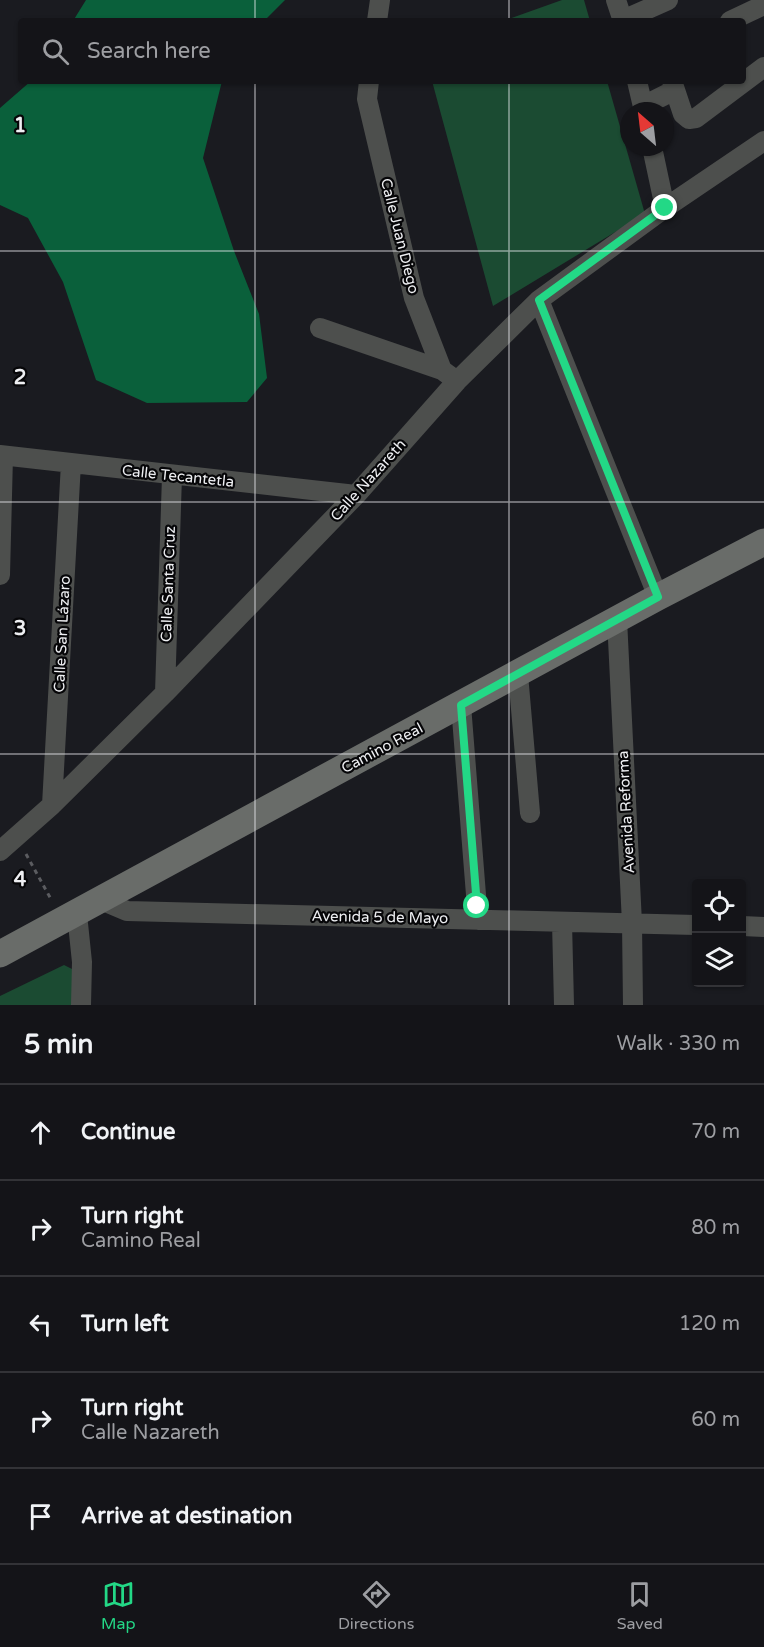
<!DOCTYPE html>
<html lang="en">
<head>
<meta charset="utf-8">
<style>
  body { margin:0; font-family:"Varela Round",sans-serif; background:#212125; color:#f1f3f6 }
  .controls { position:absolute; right:18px; bottom:18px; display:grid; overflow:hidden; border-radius:6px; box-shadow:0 2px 4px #0004 }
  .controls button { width:54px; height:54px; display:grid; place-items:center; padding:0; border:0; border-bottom:2px solid #333337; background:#141418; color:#f1f3f6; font:30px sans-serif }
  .compass { position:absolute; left:620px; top:102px; width:54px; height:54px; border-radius:50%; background:#141418; box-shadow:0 2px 4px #0004; rotate:332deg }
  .stop { position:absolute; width:18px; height:18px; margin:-14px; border:4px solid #23d886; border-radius:50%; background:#fff }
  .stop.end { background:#23d886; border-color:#fff; box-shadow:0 2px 6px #0008 }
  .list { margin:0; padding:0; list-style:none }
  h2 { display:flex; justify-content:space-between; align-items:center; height:78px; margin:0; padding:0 24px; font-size:26px }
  h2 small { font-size:20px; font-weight:400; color:#9d9ea2 }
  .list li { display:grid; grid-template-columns:39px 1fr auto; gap:18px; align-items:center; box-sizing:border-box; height:96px; padding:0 24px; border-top:2px solid #333337 }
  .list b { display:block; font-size:22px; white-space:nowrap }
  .list p { margin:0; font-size:20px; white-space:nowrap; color:#9d9ea2 }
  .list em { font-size:20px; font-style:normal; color:#9d9ea2 }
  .icon { flex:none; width:33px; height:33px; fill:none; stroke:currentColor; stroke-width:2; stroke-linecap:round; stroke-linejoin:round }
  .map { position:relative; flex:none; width:764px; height:1005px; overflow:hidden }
  .search { position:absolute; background:#141418; box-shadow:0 2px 4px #0004; left:18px; right:18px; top:18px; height:66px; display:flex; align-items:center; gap:15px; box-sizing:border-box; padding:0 21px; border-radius:6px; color:#9d9ea2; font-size:22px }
  .sheet { height:558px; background:#141418 }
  nav { display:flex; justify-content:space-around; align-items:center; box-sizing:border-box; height:84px; border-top:2px solid #333337; background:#141418; font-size:16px; color:#9d9ea2 }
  nav a { display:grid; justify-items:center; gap:3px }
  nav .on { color:#23d886 }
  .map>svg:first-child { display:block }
  .green { fill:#1b4b32 }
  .forest { fill:#0a603b }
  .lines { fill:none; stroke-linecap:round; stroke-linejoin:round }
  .path { stroke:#5b5c60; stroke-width:3; stroke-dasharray:4.5 4.5; stroke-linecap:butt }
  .street { stroke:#4d4f4d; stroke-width:20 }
  .secondary { stroke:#696c69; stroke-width:27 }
  .route { stroke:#23d886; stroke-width:8 }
  .grid { fill:none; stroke:#eeeff2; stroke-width:1.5; stroke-opacity:0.55 }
  .labels { text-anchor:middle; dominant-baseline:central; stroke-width:4.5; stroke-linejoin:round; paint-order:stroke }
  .street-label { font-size:15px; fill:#eeeff2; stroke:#060608 }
  .grid-label { font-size:20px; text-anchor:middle; font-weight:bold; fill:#eeeff2; stroke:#060608; stroke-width:4.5; stroke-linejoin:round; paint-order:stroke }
</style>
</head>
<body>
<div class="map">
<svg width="764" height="1005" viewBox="0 0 764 1005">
  <rect width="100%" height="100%" fill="#1a1b20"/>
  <path class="green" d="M562,0H584L590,21H503Z
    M432,81H607L645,214L493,306Z
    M64,965L74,970L72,1005H0V996Z"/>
  <path class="forest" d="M86,0H285L264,21H73Z
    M31,81H222L203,158L234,251L259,314L267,378L247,402L147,403L96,380L63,282L28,218L0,205V108Z"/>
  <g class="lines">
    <path class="path" d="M26,854L52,901"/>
    <path class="street" d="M616,0L623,21
      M623,20L668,0
      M377,21L380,0
      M730,21L764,5
      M369,81L367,99L414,298L442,370L457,381
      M637,81L644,111
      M672,81L683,114L689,119L696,118L764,67
      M643,106L675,90
      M652,147L665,208
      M539,300L658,597
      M320,328L442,370
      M0,455L356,495
      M0,575L3,456
      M617,619L632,923L633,1005
      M518,674L530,813
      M165,693L172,476
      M461,705L478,920
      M52,805L71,463
      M0,851L52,805L165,693L356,495L457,381L539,300L665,208L764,141
      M101,900L127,911L696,925
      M77,914L82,962L81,1005
      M562,922L564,1005
      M742,926L764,927"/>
    <path class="secondary" d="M0,954L658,597L764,542"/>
  </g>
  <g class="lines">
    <path class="route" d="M477,906L461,705L658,597L539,300L665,208"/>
  </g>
  <path class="grid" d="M255,0V21M509,0V21M255,81V1005M509,81V1005M0,251H764M0,502H764M0,754H764"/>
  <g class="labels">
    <g class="street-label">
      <text transform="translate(400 236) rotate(76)">Calle Juan Diego</text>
      <text transform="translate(178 476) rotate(6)">Calle Tecantetla</text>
      <text transform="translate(368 480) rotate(-48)">Calle Nazareth</text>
      <text transform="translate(168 584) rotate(-88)">Calle Santa Cruz</text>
      <text transform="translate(62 634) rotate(-87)">Calle San Lázaro</text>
      <text transform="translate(382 748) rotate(-28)">Camino Real</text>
      <text transform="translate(626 812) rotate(-93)">Avenida Reforma</text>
      <text transform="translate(380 917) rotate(1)">Avenida 5 de Mayo</text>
    </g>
  </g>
  <g class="grid-label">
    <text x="20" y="132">1</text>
    <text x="20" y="384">2</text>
    <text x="20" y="635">3</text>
    <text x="20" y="886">4</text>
  </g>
</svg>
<div class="controls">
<button><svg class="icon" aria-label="locate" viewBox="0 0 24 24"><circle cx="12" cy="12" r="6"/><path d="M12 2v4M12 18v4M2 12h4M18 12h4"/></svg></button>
<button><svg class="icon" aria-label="layers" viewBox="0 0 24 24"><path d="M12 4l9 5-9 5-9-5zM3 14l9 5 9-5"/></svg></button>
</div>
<svg class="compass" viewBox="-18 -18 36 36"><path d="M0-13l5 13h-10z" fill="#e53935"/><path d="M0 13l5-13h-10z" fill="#9d9ea2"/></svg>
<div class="stop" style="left:477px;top:906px"></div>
<div class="stop end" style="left:665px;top:208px"></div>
<div class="search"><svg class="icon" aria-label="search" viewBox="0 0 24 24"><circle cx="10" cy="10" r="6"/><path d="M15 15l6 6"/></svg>Search here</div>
</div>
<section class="sheet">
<h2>5 min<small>Walk · 330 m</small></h2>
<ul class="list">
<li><svg class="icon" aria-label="ahead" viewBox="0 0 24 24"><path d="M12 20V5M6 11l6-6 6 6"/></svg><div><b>Continue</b></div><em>70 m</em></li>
<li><svg class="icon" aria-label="right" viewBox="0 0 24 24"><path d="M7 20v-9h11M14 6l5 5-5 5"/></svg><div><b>Turn right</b><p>Camino Real</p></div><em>80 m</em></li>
<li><svg class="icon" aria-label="left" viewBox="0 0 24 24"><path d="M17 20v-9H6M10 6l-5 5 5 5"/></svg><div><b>Turn left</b></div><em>120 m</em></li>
<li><svg class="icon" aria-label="right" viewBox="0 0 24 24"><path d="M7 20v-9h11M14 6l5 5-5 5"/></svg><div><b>Turn right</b><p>Calle Nazareth</p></div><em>60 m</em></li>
<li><svg class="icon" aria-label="arrive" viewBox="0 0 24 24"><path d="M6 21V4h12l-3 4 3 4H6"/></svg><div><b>Arrive at destination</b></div></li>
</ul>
</section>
<nav>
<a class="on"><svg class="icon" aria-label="map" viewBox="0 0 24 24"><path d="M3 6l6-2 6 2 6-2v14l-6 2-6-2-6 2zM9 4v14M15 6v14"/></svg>Map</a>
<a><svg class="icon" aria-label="directions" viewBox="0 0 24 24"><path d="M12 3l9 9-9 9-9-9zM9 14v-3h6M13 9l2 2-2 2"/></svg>Directions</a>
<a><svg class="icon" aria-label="saved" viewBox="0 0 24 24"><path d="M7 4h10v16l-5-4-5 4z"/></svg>Saved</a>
</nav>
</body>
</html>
